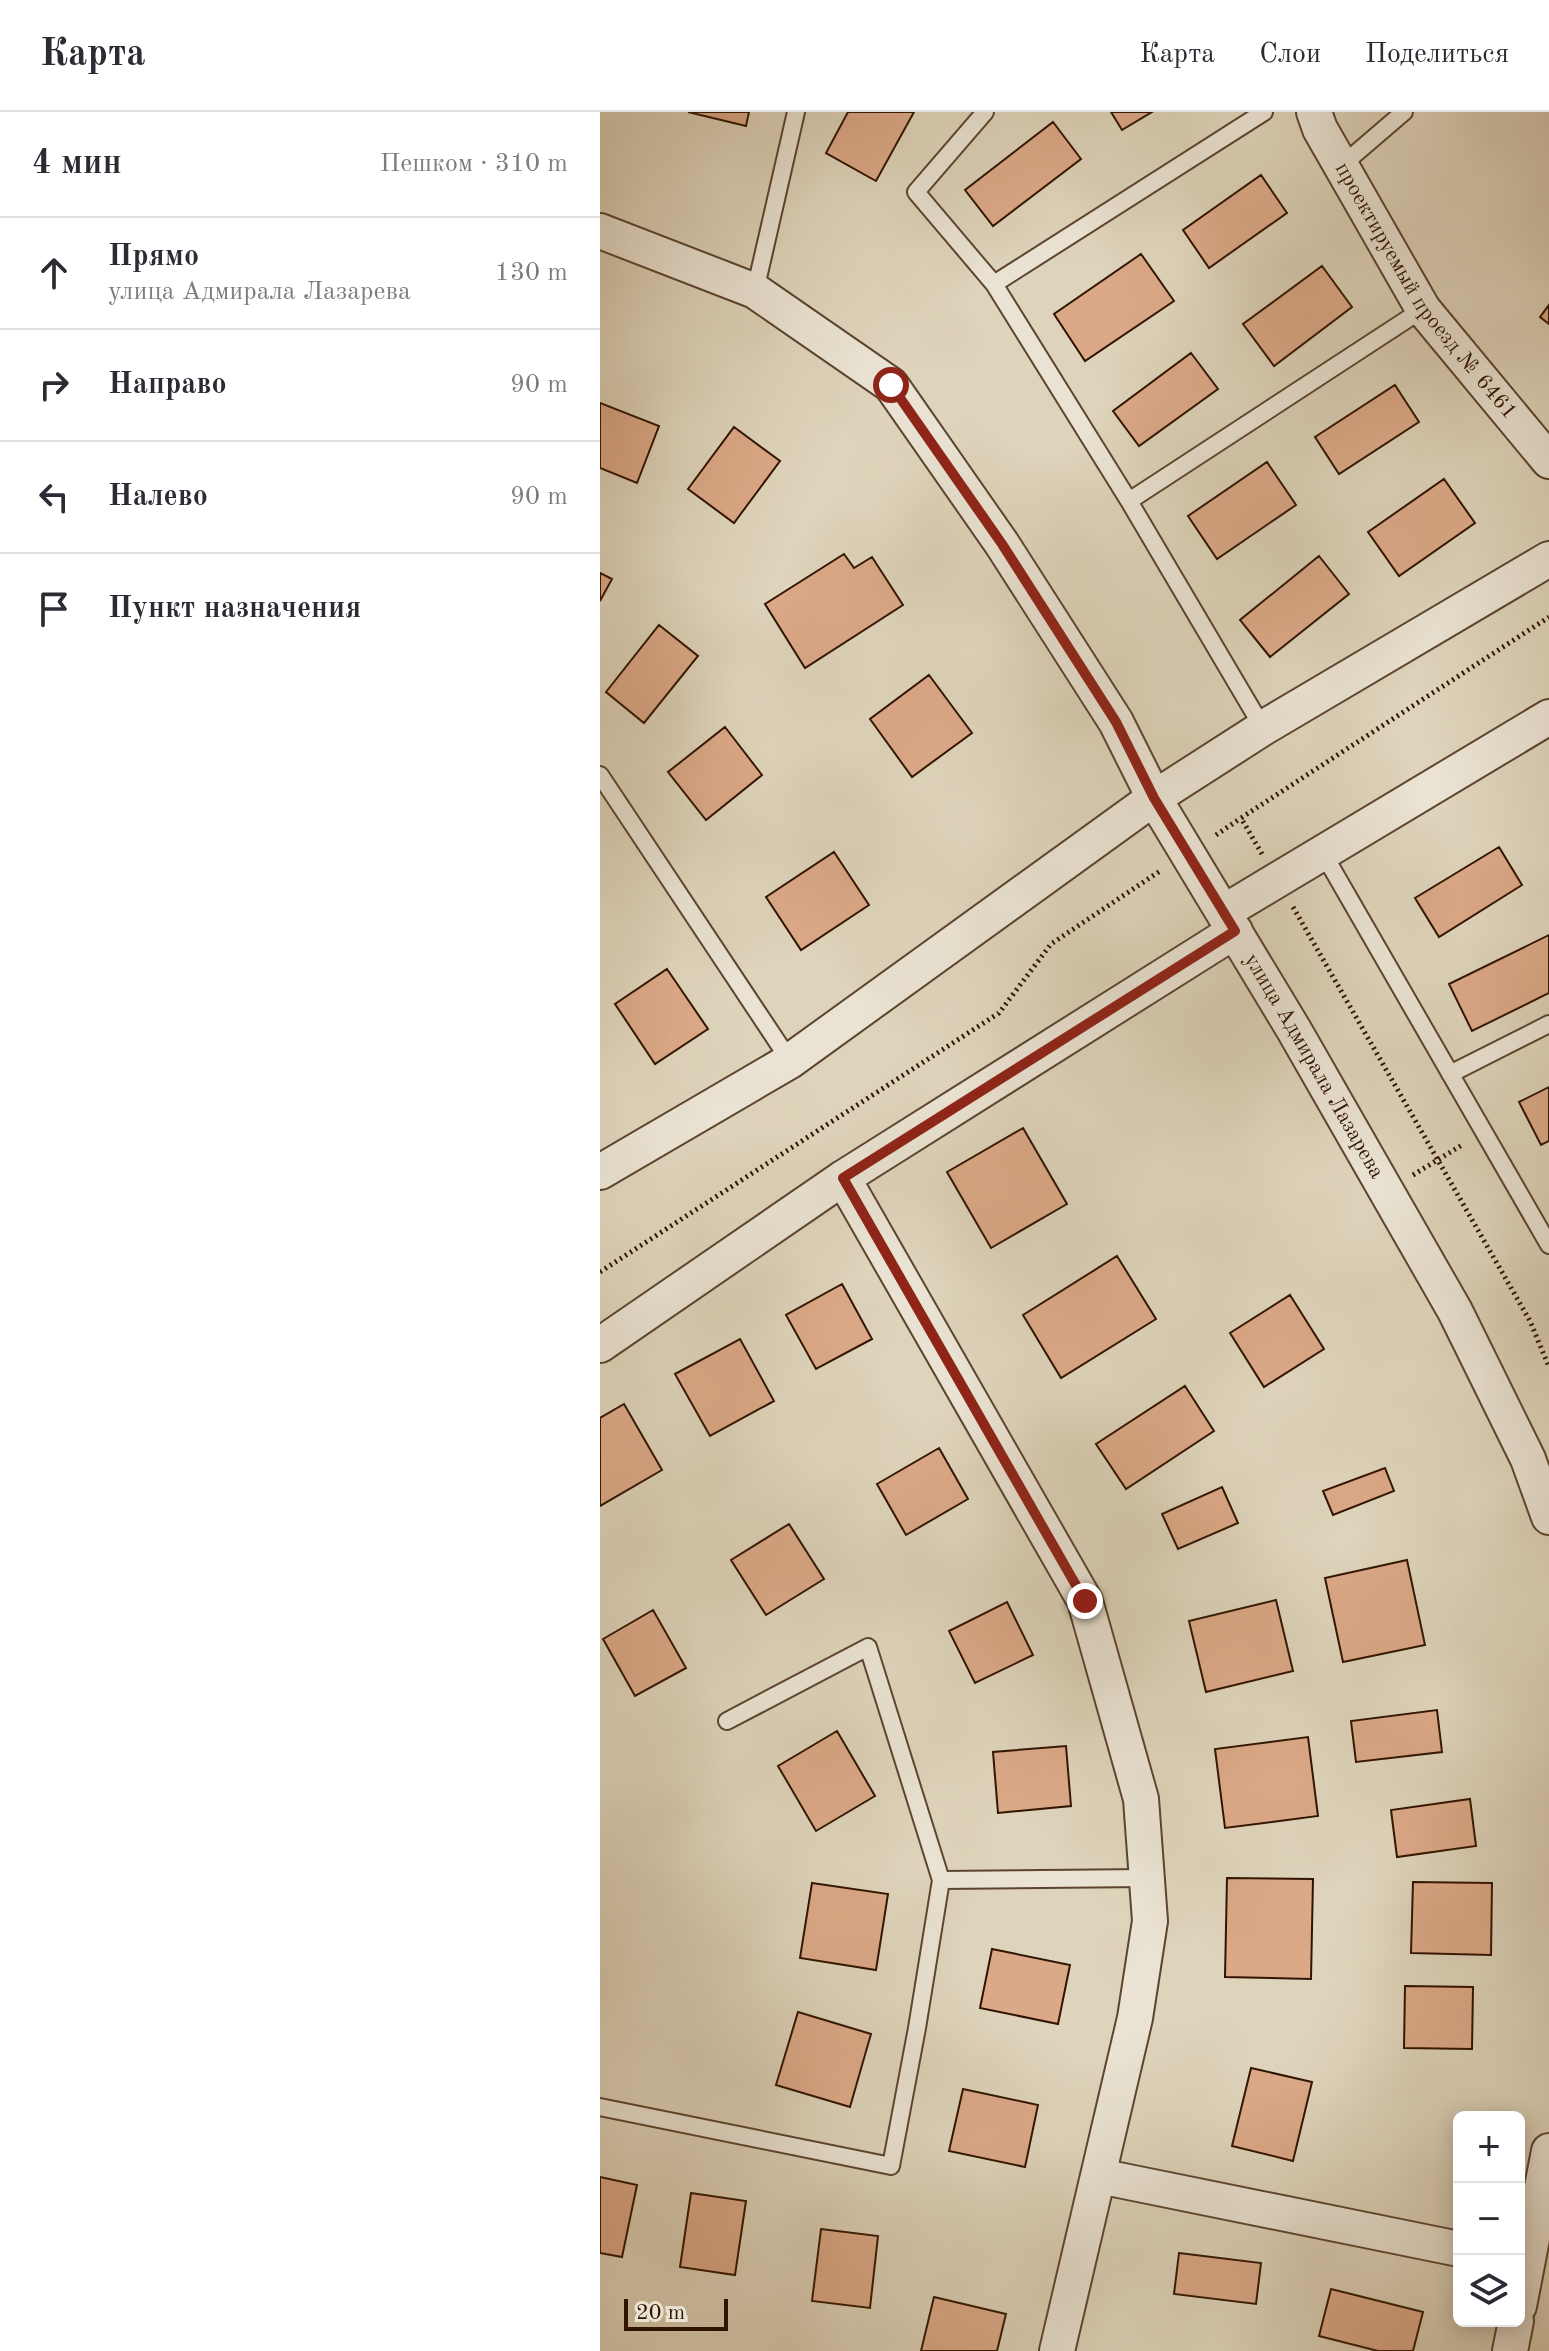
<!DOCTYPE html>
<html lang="ru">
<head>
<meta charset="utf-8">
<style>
  body { margin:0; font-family:"Old Standard TT",serif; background:#f7f7f7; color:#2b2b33 }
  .controls { position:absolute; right:24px; bottom:24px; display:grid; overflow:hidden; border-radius:12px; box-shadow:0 4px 20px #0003 }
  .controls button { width:72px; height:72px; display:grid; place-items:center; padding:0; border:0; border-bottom:2px solid #e1e1e2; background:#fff; color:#2b2b33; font:40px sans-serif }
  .scale { position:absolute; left:24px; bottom:20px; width:104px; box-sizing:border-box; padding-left:8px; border:4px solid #311400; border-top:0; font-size:22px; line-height:28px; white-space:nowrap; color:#311400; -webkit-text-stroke:6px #eae3d3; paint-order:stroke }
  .stop { position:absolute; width:24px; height:24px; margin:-18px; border:6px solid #8f2418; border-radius:50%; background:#fff }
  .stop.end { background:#8f2418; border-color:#fff; box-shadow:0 2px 8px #0008 }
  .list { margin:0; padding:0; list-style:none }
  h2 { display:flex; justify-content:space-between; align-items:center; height:104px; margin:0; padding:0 32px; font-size:34px }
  h2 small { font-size:26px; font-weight:400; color:#7c7c81 }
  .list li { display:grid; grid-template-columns:52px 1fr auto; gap:24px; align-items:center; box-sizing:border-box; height:112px; padding:0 32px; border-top:2px solid #e1e1e2 }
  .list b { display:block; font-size:30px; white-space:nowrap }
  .list p { margin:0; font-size:26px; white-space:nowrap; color:#7c7c81 }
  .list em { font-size:26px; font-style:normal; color:#7c7c81 }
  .icon { flex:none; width:44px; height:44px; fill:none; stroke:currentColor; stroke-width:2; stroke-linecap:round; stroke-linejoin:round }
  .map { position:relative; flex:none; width:949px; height:2239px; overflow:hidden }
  header { display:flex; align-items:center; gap:48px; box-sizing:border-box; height:112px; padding:0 40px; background:#fff; border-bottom:2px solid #e1e1e2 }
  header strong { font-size:38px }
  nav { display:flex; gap:44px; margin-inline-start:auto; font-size:28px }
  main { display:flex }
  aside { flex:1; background:#fff }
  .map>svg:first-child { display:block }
  .building { fill:#dca988; stroke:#311400; stroke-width:2 }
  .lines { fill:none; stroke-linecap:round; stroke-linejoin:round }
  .lane-casing { stroke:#5c442f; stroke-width:20 }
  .street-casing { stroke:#5c442f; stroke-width:38 }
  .path { stroke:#311400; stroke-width:5; stroke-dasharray:2 4; stroke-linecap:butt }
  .lane { stroke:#eae3d3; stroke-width:16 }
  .street { stroke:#eae3d3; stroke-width:34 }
  .route { stroke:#8f2418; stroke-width:10 }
  .labels { text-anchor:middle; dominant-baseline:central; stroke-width:6; stroke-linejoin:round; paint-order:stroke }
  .street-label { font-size:22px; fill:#311400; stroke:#eae3d3 }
</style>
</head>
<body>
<header>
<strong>Карта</strong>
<nav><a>Карта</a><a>Слои</a><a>Поделиться</a></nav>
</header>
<main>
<aside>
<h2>4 мин<small>Пешком · 310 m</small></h2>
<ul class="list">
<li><svg class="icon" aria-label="ahead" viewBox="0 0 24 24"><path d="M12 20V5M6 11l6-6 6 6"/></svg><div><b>Прямо</b><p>улица Адмирала Лазарева</p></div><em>130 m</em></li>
<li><svg class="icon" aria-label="right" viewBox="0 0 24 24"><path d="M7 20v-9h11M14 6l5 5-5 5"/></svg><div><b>Направо</b></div><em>90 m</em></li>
<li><svg class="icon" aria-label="left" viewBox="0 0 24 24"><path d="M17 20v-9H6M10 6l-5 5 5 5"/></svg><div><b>Налево</b></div><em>90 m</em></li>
<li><svg class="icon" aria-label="arrive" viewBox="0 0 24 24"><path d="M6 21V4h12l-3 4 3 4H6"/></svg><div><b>Пункт назначения</b></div></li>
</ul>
</aside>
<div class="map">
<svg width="949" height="2239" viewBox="0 0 949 2239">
  <rect width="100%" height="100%" fill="#ded4bb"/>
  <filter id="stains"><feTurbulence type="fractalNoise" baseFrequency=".0025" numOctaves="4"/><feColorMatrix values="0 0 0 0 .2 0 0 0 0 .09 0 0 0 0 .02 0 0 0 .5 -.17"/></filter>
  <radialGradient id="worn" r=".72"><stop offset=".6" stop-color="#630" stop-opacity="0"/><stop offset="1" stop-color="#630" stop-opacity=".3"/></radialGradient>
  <path class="building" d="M88,0H149L146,14Z
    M248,0H314L276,69L226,41Z
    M511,0H552L522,18Z
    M453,10L481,47L393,114L365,78Z
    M661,63L687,101L609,156L583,118Z
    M541,142L574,189L485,249L454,202Z
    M722,154L752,195L674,254L643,212Z
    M949,193V212L940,205Z
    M591,241L618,277L539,334L513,299Z
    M795,273L819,310L739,362L715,325Z
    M0,291L59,314L37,371L0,356Z
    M134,315L180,349L134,411L88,377Z
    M667,350L696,393L617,447L588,404Z
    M844,367L875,411L799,464L768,420Z
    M244,442L254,456L272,445L303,493L205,556L165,492Z
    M719,444L749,482L670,545L640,508Z
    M0,461L12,467L0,489Z
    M59,513L98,544L44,611L6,580Z
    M329,563L372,621L312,665L270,607Z
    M125,615L162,663L106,708L68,660Z
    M899,735L922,773L839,825L815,786Z
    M234,740L269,793L201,838L166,785Z
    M949,823V881L872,919L849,872Z
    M67,857L108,917L55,952L15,892Z
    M949,975V1029L941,1033L919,990Z
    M423,1016L467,1092L391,1136L347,1060Z
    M517,1144L556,1207L461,1266L423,1203Z
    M242,1172L272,1227L216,1257L186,1203Z
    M690,1183L724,1237L664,1275L630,1221Z
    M140,1227L174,1289L110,1324L75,1262Z
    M585,1274L614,1319L526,1377L496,1332Z
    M24,1292L62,1358L0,1394V1306Z
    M339,1336L368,1387L306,1423L277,1372Z
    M785,1356L794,1379L733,1403L723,1379Z
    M622,1375L638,1411L578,1437L562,1402Z
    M189,1412L224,1467L166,1503L131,1448Z
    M807,1448L825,1533L743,1550L725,1466Z
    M676,1488L693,1559L606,1580L589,1509Z
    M407,1490L433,1543L375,1571L349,1519Z
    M53,1498L86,1556L35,1584L3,1527Z
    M837,1598L842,1640L756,1650L751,1609Z
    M237,1619L275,1684L216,1719L178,1654Z
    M708,1625L718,1704L625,1716L615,1637Z
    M466,1634L471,1694L398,1701L393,1640Z
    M870,1687L876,1734L797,1745L791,1698Z
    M627,1766L713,1767L711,1867L625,1865Z
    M813,1770L892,1771L891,1843L811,1841Z
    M212,1771L288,1782L276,1858L200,1846Z
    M392,1837L470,1853L458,1912L380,1896Z
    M805,1874L873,1875L872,1937L804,1936Z
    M198,1900L271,1922L250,1995L176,1973Z
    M651,1956L712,1970L693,2049L632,2034Z
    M363,1977L438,1993L425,2055L349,2039Z
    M0,2065L37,2073L22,2145L0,2141Z
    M91,2081L146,2089L135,2163L80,2155Z
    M221,2117L278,2124L270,2196L212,2189Z
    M579,2141L661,2151L656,2192L574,2182Z
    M731,2177L823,2200L813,2239H778L719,2224Z
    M334,2185L406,2202L397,2239H321Z"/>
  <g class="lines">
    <g class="lane-casing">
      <path id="lane" d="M385,0L316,80L394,172L529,389L663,616
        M741,54L804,0
        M394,172L664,0
        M155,179L196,0
        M529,389L823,197
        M0,663L190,949
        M723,741L949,1133
        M850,962L949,912
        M341,1768L547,1766
        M0,1995L291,2054L317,1916L341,1768L268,1535L127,1609"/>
    </g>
    <g class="street-casing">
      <g id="street">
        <path id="s1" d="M714,0L720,17L823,197L949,349"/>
        <path id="s2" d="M0,119L155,179L291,273L402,432L516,610L554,686L694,918L855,1199L928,1347L949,1405"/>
        <path d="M624,800L949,605"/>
        <path d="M0,1060L190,949L554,686L663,616L949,447"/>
        <path d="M243,1066L485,1489L541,1687L550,1809L535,1906L457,2239"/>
        <path d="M0,1233L243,1066L635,819"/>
        <path d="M499,2064L859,2137"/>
        <path d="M919,2194L949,2039"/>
        <path d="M910,2239L916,2209"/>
      </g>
    </g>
    <path class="path" d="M616,723L641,706
      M662,742L641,706L949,505
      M693,795L930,1209L949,1255
      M813,1063L862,1033
      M0,1160L399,901L451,832L560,759"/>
    <use href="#lane" class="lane"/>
    <use href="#street" class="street"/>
  </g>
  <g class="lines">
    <path class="route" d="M291,273L402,432L516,610L554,686L635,819L243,1066L485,1489"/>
  </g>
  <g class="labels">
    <g class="street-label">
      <text stroke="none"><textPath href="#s1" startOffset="212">проектируемый проезд № 6461</textPath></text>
      <text stroke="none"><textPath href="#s2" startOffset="1134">улица Адмирала Лазарева</textPath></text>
    </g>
  </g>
  <rect width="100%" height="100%" filter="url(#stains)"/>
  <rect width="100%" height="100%" fill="url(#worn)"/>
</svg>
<div class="controls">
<button>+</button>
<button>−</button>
<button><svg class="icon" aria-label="layers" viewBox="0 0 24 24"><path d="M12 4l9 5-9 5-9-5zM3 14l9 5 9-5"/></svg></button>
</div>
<div class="scale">20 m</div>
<div class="stop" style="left:291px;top:273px"></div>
<div class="stop end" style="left:485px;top:1489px"></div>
</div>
</main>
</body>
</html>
